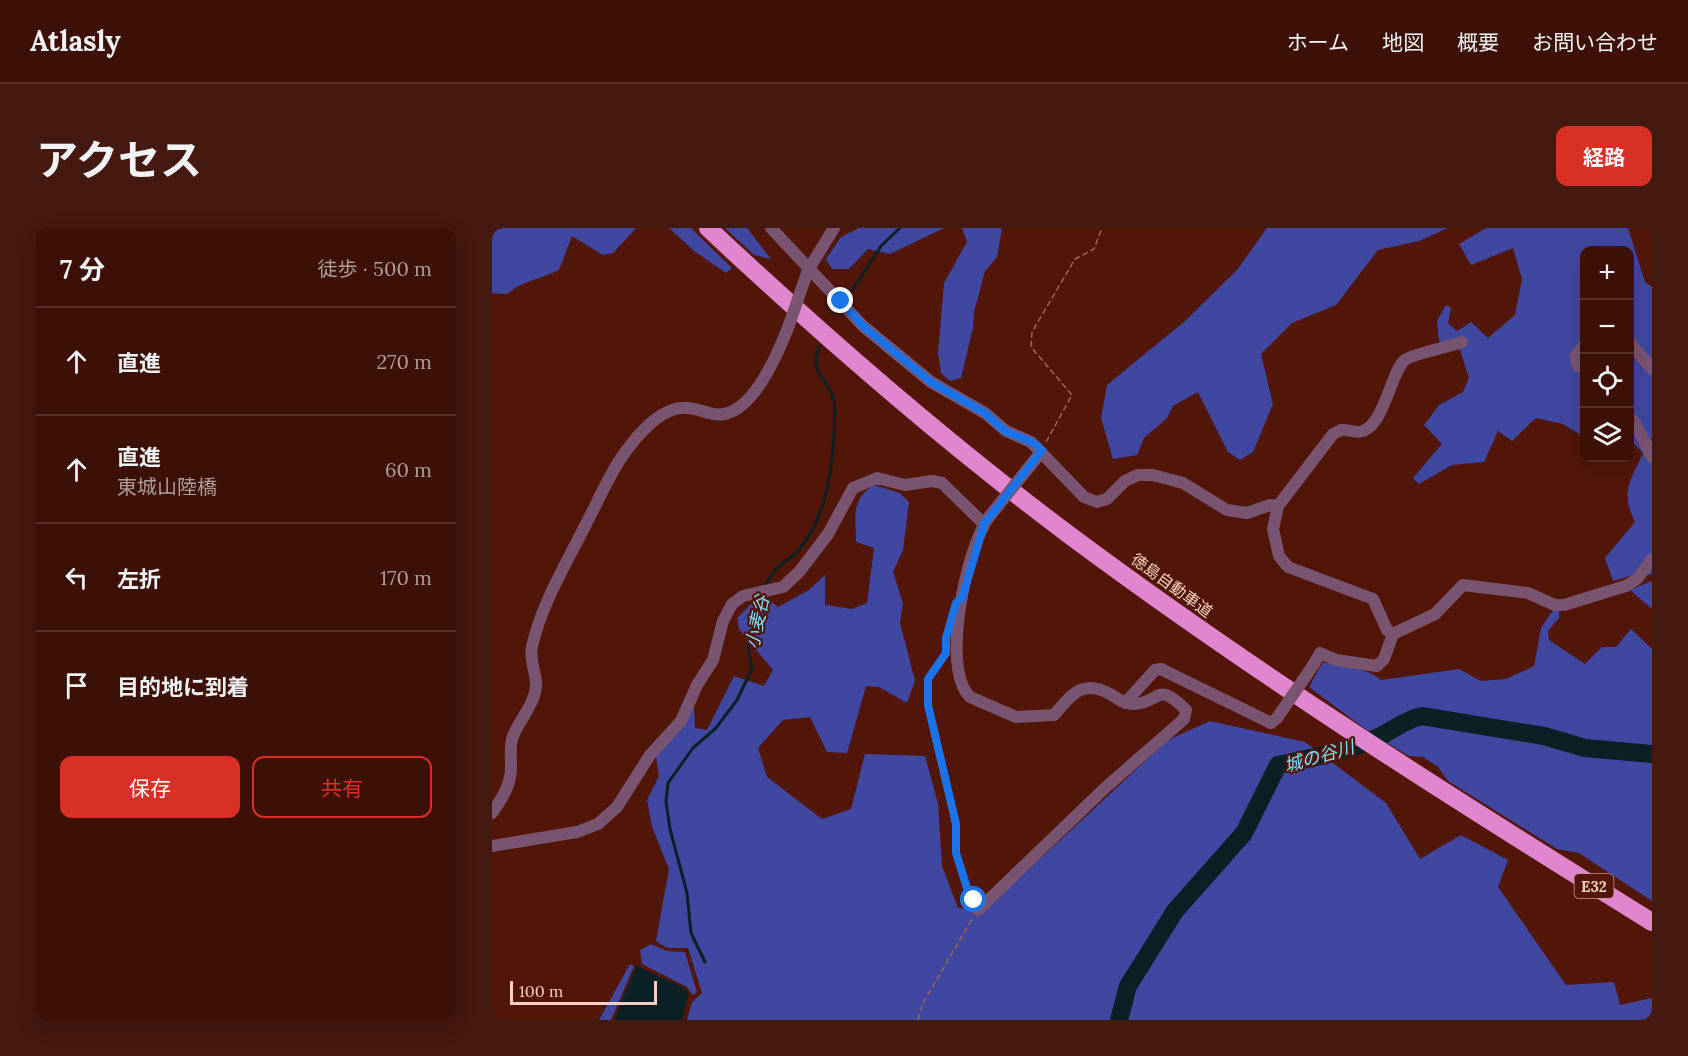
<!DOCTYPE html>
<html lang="ja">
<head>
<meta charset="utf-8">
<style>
  body { margin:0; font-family:Lora,"Noto Sans JP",serif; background:#44190f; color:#f1f3f6 }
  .controls { position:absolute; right:18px; top:18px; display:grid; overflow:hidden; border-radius:12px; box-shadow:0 6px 24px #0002 }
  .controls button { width:54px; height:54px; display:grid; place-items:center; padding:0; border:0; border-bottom:2px solid #563027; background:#3d1005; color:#f1f3f6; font:30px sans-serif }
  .scale { position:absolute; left:18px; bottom:15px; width:147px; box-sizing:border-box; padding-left:6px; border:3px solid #f5cfc5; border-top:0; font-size:16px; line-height:21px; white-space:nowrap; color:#f5cfc5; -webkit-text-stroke:4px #511607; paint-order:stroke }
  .stop { position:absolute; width:18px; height:18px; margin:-14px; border:4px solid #1a73e8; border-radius:50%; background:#fff }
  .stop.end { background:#1a73e8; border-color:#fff; box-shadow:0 2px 6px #0008 }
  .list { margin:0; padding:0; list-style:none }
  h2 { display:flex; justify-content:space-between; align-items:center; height:78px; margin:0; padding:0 24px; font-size:26px }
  h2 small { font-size:20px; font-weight:400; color:#ad9d9a }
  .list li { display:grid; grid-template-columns:39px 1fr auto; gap:18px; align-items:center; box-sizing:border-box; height:108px; padding:0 24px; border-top:2px solid #563027 }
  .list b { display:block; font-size:22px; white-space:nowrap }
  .list p { margin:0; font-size:20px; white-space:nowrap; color:#ad9d9a }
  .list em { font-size:20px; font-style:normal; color:#ad9d9a }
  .actions { display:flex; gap:12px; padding:18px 24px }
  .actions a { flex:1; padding:14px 0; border:2px solid #d93025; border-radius:12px; text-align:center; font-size:21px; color:#d93025 }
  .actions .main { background:#d93025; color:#fff }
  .icon { flex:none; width:33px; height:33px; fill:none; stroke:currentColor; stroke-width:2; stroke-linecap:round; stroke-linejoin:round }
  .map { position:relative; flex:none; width:1160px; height:792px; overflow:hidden; border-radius:12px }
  header { display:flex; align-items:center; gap:36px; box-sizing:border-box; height:84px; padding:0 30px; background:#3d1005; border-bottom:2px solid #563027 }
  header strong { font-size:28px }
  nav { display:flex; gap:33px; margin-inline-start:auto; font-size:21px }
  .intro { display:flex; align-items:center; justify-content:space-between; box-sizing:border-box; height:144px; padding:0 36px }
  h1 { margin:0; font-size:42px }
  .button { padding:15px 27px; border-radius:12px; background:#d93025; color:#fff; font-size:21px; font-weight:700 }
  main { display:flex; gap:36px; padding:0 36px }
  aside { flex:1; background:#3d1005; border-radius:12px; box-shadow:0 6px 24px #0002 }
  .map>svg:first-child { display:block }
  .green { fill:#3f47a0 }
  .water { fill:#0b2025 }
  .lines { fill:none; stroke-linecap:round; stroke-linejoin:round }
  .stream { stroke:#0b2025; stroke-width:3 }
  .river { stroke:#0b2025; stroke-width:18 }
  .path { stroke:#986659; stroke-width:1.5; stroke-dasharray:6 3; stroke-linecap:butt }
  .minor { stroke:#795471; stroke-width:12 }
  .highway { stroke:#e185ce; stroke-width:18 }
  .minor-bridge { stroke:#795471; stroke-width:12 }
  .route { stroke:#1a73e8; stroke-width:8 }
  .labels { text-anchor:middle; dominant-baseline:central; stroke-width:4.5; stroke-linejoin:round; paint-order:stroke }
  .shield { fill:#511607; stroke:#c4988c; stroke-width:1.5 }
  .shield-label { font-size:15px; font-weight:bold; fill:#f5cfc5 }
  .street-label { font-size:16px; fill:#f5cfc5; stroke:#511607 }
  .water-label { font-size:18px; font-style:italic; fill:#77e2fc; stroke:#511607 }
</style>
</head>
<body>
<header>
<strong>Atlasly</strong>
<nav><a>ホーム</a><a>地図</a><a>概要</a><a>お問い合わせ</a></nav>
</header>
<div class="intro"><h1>アクセス</h1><a class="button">経路</a></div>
<main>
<aside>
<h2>7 分<small>徒歩 · 500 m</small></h2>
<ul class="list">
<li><svg class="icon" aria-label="ahead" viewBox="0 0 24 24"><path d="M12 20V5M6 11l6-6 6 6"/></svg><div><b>直進</b></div><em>270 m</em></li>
<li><svg class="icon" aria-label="ahead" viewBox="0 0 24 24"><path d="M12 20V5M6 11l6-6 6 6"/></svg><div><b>直進</b><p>東城山陸橋</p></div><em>60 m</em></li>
<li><svg class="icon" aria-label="left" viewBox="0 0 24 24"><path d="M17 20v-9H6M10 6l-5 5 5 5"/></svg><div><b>左折</b></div><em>170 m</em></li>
<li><svg class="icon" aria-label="arrive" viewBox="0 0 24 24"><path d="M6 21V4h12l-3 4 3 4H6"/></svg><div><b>目的地に到着</b></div></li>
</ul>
<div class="actions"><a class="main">保存</a><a>共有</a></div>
</aside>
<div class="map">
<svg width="1160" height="792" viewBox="0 0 1160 792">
  <rect width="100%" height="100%" fill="#511607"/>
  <path class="green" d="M0,0H144L121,25L111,27L80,8L67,42C49,51 30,53 15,66L0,65Z
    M177,0H199L240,40L234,45L202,23Z
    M233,0H255L279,31L262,27Z
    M367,0H452L398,26L376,21L357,41H340L334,31L349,9Z
    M470,0H510L505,29L493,43L482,84L481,100L469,150L458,153L449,145L446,125L452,55L475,14Z
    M775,0H956L927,13L886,22L844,77L800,95L769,126L781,176L761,224L748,232L736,224L706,164L681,178L675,190L652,210L645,227L621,231L609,190L615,157L693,93L745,42Z
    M994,0H1136L1153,54L1160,59V345L1158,347H1141L1121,353L1113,330L1143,294C1128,263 1138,254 1151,225L1138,212V22H1092V209L1071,196L1044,190L1020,213L1006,203L992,234L960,237L927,256L921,250L950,216L932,197L947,177L971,164L977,150L968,122L947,113L945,93L954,77L959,80L956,95L965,103L979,94L996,110L1023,87L1030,51L1021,20L979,37L967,16Z
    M382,257L408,265L417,274L411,322L401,344L411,375L408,395L423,453L415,475L387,459L374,458L355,525L335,524L318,489L291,492L266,520L275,549L330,591L359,581L373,526L433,528L446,576L450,638L466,680L492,683L676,512L718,493L813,514L894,575L928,631L969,607L1016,632L1006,659L1074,757L1122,754L1128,777L1160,770V792H195L200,774L210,765L196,720H175L164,713L177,641L160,599L155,572L167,548L164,529L202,479L203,500L215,502L242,448L272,458L281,442L247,401L245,390L261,374L277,372L286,379L317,362L333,347V377L360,381L375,375L382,320L364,314C364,289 358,272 382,257Z
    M1160,353V381L1138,362Z
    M1061,382L1067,383V390L1056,403L1057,412L1093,436L1110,419H1124L1139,401L1160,421V673L1087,625L1065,621L956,553L946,539L931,529L917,528L880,506L817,459L831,434C854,442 871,437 889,452L967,441L989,453L1014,451L1042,438L1049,400Z
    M159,716L175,723L193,724L205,764L201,767L195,759L150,736L148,722Z
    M138,736L142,738L119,792H107Z"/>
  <path class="water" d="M144,738L191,759L197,765L190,792H122Z"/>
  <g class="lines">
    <path class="stream" d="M360,63L389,18L408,0
      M272,359C277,353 280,345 285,340C292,333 301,329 307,322C338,285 342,228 343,181C343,153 313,146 328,118
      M213,734L199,705L195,665L178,601L174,573L176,555L201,520L224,500L245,472L260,441L256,420L270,369"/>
    <path class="river" d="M627,792L636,758L683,683L752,605L786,537C819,530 853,524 884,510C901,503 911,492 930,488L1052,508L1093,520L1160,526"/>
    <path class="path" d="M554,214L580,167L539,119L540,104L583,31L602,21L610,0
      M454,424L436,451V477L464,596V625L481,671
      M426,792L431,775L480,691"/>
    <path class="minor" d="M279,0L371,98L439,154L493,185L514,203L539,214L592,269L605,274L615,271L633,253L646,247H661L691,255L735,282L755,285L778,277L786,278
      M315,44L342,0
      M1138,115L1160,141
      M1092,117L1083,129L1086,138L1092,139
      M1138,189L1143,195L1160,229
      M901,406L895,402L881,371L796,339L787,328L781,301L786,278L841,206L849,202C856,201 865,206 871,203C893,195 899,143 913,132C920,126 958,119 970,114
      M822,436L828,425L844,432L885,438L892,431L901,406L943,386L971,357L1036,365L1063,377H1072L1134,358L1145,351L1160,331
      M633,475L663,442L669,441L779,495L785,490
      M0,585C7,575 16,562 18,549C21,536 16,521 21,508C28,491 42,477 44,459C45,446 37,433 40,419C49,377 74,336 93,298C104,277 114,254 127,233C141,212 168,177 196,180C210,181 222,190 236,185C265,176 287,123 297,97
      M0,618L85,604L106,596L125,579L158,527L189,493L205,457L221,432L231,393L240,376L251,368L291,359L307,344L336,306L361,260L385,250L413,257L440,253L450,255L492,296
      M486,682L614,559L692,491L694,482C663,451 669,476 641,476C633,476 626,471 620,467C591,450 580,466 562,487L524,489L478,469C448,440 475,319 497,289"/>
    <path class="highway" d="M216,0C332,109 453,214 580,309C767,448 963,572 1160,694"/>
    <path class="minor-bridge" d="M297,97L315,45
      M497,289L546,228
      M785,490L822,436"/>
  </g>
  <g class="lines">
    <path class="route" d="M349,73L371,98L439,154L493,185L513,203L540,214L550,222L492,296L470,370L464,375L454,410V425L436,451V477L464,596V625L476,663L482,672"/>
  </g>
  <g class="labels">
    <rect class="shield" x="1082.5" y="646" width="39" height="24" rx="4.5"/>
    <g class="shield-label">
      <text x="1102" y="658">E32</text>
    </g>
    <g class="street-label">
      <text transform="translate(680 357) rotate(36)">徳島自動車道</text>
    </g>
    <g class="water-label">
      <text transform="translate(265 394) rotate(-78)">小麦谷</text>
      <text transform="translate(827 528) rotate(-16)">城の谷川</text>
    </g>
  </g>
</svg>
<div class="controls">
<button>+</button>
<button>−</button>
<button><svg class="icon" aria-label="locate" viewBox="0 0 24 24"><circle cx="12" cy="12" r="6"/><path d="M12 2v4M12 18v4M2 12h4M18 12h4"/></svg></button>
<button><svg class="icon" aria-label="layers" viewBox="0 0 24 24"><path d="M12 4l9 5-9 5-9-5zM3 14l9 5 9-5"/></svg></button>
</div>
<div class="scale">100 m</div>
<div class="stop" style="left:482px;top:672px"></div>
<div class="stop end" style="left:349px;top:73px"></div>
</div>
</main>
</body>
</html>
